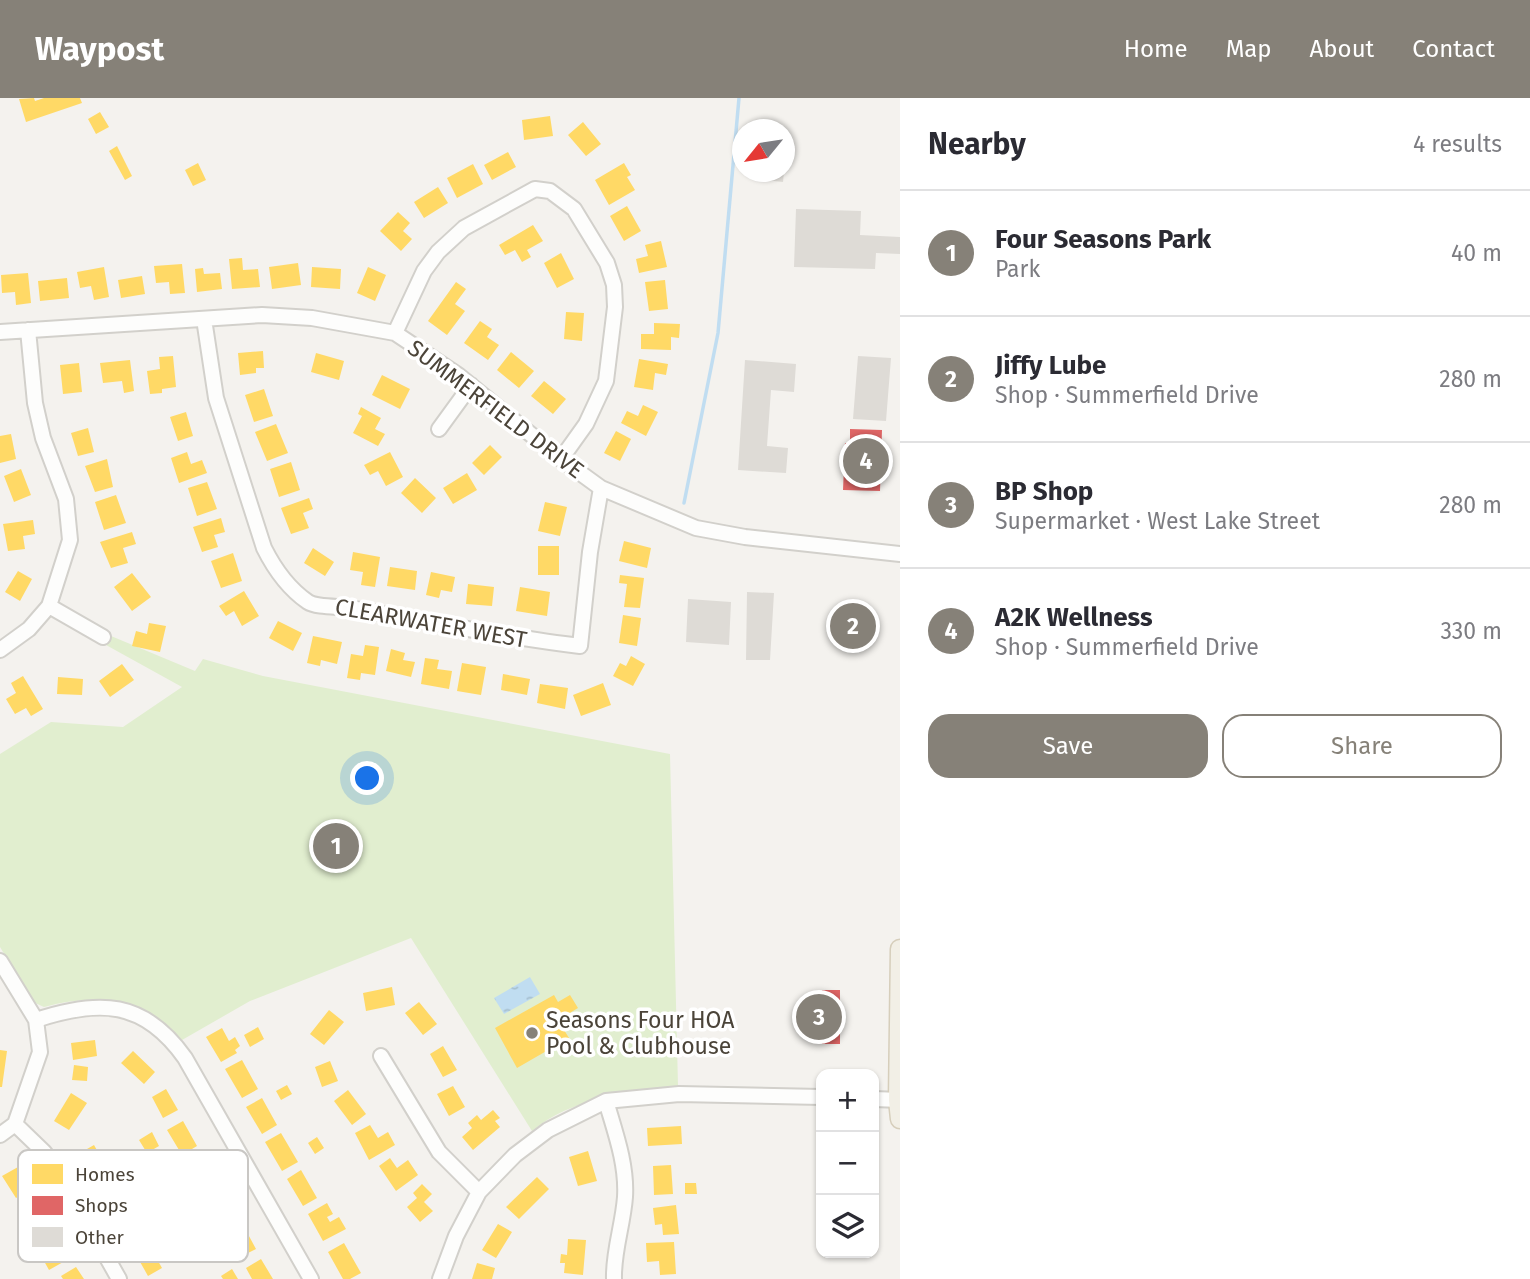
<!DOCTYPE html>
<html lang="en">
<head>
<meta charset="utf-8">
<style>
  body { margin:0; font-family:"Fira Sans",sans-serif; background:#f7f7f7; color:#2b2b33 }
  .controls { position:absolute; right:21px; bottom:21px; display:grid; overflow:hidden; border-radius:14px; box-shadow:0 2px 5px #0004 }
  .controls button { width:63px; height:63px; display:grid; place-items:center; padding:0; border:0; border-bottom:2px solid #e1e1e2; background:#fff; color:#2b2b33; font:35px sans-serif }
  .compass { position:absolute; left:732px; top:21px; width:63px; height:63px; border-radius:50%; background:#fff; box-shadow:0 2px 5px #0004; rotate:240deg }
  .you { position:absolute; left:368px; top:681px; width:24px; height:24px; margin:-18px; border:5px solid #fff; border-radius:50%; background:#1a73e8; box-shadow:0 0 0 10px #1a73e833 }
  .badge { display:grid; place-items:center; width:46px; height:46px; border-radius:50%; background:#868178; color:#fff; font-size:23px; font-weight:700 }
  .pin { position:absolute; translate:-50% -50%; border:4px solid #fff; box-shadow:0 2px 7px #0006 }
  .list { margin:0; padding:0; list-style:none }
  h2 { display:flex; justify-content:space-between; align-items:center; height:91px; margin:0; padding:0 28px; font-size:30px }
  h2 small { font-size:23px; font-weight:400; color:#7c7c81 }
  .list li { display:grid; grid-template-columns:46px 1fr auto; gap:21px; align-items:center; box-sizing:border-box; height:126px; padding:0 28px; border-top:2px solid #e1e1e2 }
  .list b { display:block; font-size:26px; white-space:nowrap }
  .list p { margin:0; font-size:23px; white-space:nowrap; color:#7c7c81 }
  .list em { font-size:23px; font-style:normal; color:#7c7c81 }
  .actions { display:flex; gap:14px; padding:21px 28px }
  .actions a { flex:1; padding:16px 0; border:2px solid #868178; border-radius:21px; text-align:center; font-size:24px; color:#868178 }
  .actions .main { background:#868178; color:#fff }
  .icon { flex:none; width:38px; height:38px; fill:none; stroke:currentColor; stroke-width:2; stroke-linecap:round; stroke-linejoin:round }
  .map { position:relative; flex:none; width:900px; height:1181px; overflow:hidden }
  header { display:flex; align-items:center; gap:42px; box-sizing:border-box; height:98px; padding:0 35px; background:#868178; color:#fff }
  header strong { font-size:33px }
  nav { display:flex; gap:38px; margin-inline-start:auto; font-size:24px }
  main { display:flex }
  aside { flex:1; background:#fff }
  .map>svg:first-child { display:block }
  .green { fill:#e1eecf }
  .water { fill:url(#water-ripples) }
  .homes { fill:#ffd966 }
  .shops { fill:#e06666 }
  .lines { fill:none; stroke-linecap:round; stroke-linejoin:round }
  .stream { stroke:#c0ddf1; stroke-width:3.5 }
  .building { fill:#dedbd6 }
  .minor-casing { stroke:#d2d0cb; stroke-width:18 }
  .major-casing { stroke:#d6cebb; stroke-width:21 }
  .minor { stroke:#fdfdfc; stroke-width:14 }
  .major { stroke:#f2efe6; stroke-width:18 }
  .poi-dot { fill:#868178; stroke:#fff; stroke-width:2.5 }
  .labels { text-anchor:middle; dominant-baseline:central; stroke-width:7; stroke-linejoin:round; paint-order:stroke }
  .street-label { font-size:23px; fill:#4b4439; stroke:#fff }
  .poi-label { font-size:23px; fill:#4b4439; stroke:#fff; text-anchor:start }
  .key { fill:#fff; stroke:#c9c7c4; stroke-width:2 }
  .key-label { font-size:19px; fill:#4b4439 }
</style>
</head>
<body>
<header>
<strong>Waypost</strong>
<nav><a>Home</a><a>Map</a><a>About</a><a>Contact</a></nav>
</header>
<main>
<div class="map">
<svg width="900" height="1181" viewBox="0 0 900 1181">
  <defs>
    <pattern id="water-ripples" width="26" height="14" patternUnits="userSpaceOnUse" patternTransform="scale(1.75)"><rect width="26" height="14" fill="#c0ddf1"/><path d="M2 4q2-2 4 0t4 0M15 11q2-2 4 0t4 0" fill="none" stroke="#a6bfcf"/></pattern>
  </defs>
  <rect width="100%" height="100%" fill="#f4f2ee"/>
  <path class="green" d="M111,538L195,573L203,561L263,578L670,656L678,988C627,995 573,999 532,1033L411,840L250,903L182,942C173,934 163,923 152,917C118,897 80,899 44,909L33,904L0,849V656L51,624L123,629L182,589L106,547Z"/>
  <path class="water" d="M530,879L540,896L504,916L494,900Z"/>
  <path class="homes" d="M34,0L35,3L44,0H80L82,5L26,24L19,1Z
    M100,14L109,29L96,36L88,21Z
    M550,18L553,38L524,42L522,22Z
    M583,24L601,46L586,58L568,37Z
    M117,48L132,78L125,82L109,53Z
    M508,54L516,69L492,82L484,67Z
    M198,65L206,82L193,88L185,72Z
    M624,65L631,77L627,79L635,92L609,107L595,82Z
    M473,66L483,86L457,100L447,80Z
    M438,89L448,105L424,120L414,104Z
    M627,108L641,133L624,143L610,118Z
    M398,114L410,125L403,133L412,141L401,153L380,133Z
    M533,127L543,143L527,152L531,159L522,164L515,152L505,157L499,147Z
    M661,143L667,169L639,175L636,161L648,158L645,147Z
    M561,155L574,181L557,190L544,165Z
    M242,160L243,172L258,171L260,189L232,191L229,161Z
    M298,165L301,187L272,191L269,169Z
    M182,166L185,195L170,196L169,184L156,185L154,168Z
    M104,169L109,199L94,202L91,188L80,190L77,174Z
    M312,169L341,171L340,191L311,189Z
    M368,169L386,177L375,203L357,195Z
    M203,170L204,176L220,175L222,191L197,194L195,171Z
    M28,175L31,205L16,207L15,194L2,195L1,177Z
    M142,178L145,196L121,200L118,182Z
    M67,180L69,200L40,203L38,183Z
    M665,182L668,211L649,213L645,184Z
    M456,184L466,191L455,206L465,213L447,237L428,223Z
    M566,214L584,215L582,243L564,241Z
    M480,223L492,231L487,239L499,247L488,262L464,245Z
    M654,225L680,226L679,240L671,239V252L641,251V236H654Z
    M263,253L264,270H256V275L240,277L238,255Z
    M511,254L534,273L519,290L497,272Z
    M316,255L344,263L339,282L311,274Z
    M173,258L176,289L162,291V295L150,296L147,273L160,271L159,259Z
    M639,261L668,266L666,277L655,275L653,292L634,289Z
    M130,262L134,293L124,295L122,283L103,285L100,265Z
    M79,265L82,294L63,296L60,267Z
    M382,277L410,291L400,311L372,297Z
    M544,283L566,301L553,316L531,298Z
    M264,291L273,318L254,324L245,297Z
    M643,307L658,314L646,338L621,325L627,313L638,318Z
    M361,309L381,320L375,331L385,336L378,348L353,335L362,318L358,316Z
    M186,314L193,338L178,343L170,319Z
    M276,326L288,355L267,363L255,334Z
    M88,330L94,354L78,358L71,335Z
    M616,333L631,341L620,363L604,355Z
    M11,336L16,361L0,365V338Z
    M490,347L502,359L484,377L472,365Z
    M187,354L191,366L202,362L207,375L179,385L171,360Z
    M390,354L403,379L386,388L378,373L370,377L364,367Z
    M107,361L113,389L95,394L85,368Z
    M291,364L300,392L279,399L270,371Z
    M21,371L31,397L14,404L4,378Z
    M467,375L477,392L453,406L443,390Z
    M415,380L436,400L422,415L401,395Z
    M207,384L217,411L197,418L188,390Z
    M116,397L126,425L104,432L95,404Z
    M309,400L313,411L303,415L309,430L291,436L281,410Z
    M545,404L567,409L560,438L538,433Z
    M221,420L225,434L214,437L218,449L202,454L193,429Z
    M33,422L35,436L23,438L25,451L8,453L3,426Z
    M132,434L136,446L123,450L128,465L111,470L100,444Z
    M624,443L651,450L647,470L619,463Z
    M538,448H559V477H538Z
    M313,450L334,464L325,478L304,465Z
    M353,454L380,459L375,489L361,487L363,474L350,472Z
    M233,455L242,483L221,490L211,463Z
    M390,469L417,473L415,492L387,488Z
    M18,473L32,481L20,503L5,494Z
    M431,474L455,479L452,494L441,492L439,500L426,497Z
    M132,475L151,499L132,513L114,489Z
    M620,477L644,480L640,510L624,509L627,486L619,485Z
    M468,486L494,489L492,508L466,506Z
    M520,489L550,494L547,518L516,513Z
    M244,493L259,518L242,528L234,513L226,518L219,508Z
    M623,517L641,520L637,548L619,545Z
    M278,523L302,535L293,553L269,540Z
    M149,525L166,528L160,554L132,548L136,533L147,536Z
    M313,538L342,544L337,566L321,562L320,568L307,565Z
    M365,547L379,549L375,577L361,575L360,582L347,580L351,556L363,558Z
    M391,551L405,555L403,562L415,564L411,579L386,573Z
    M631,558L645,566L633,588L613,578L620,565L626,568Z
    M425,560L439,562L437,571L452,573L449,591L421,586Z
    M462,565L486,569L481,597L457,593Z
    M122,566L134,582L110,599L99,583Z
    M503,576L530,581L527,597L501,592Z
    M23,578L43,611L31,618L26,610L15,616L6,601L16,595L11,585Z
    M58,579L83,581L82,597L57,596Z
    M603,585L611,607L581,618L573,597Z
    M540,586L568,590L565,611L537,605Z
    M392,889L395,907L366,913L363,895Z
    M554,897L558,904L570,897L578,910L558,922L569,940L517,970L495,930Z
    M419,904L437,926L423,937L405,915Z
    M329,912L344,924L324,947L310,936Z
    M258,929L264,941L250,949L244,937Z
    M222,930L229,943L235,939L240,948L235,952L237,955L221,964L206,939Z
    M95,942L97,958L73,962L71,945Z
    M443,948L457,972L443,979L430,956Z
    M0,952L7,953L2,989H0Z
    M133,953L155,974L144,986L121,965Z
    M242,962L258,991L242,1000L225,971Z
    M330,963L338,983L322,989L315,969Z
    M74,967L88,969L87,983L72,982Z
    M287,987L292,996L281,1002L276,993Z
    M453,988L465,1009L449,1018L437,996Z
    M166,991L178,1012L163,1020L152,999Z
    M348,992L366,1016L352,1027L334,1003Z
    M71,995L87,1005L69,1032L54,1023Z
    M262,1000L277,1027L262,1036L246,1009Z
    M493,1012L500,1020L495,1023L500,1029L473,1052L462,1039L472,1030L468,1025L477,1017L481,1022Z
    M183,1023L197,1048L182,1057L167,1032Z
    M370,1027L378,1040L388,1034L395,1047L369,1062L355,1035Z
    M681,1028L682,1046L648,1048L647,1030Z
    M152,1034L159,1048L147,1055L139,1042Z
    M281,1035L298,1064L282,1073L265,1044Z
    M317,1039L324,1050L315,1056L308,1045Z
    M94,1047L107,1070L93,1078L80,1055Z
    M588,1053L597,1083L578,1088L569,1059Z
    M390,1060L397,1070L408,1062L418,1077L396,1093L379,1068Z
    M671,1067L673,1096L654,1097L653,1068Z
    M18,1069L31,1090L16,1100L2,1078Z
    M301,1072L317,1100L303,1108L287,1081Z
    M537,1079L549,1091L519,1121L506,1109Z
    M685,1085H696L697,1096H685Z
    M422,1086L432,1096L424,1104L433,1113L420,1124L407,1109L417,1100L413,1095Z
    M327,1105L333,1116L327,1119L330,1124L339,1119L346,1131L323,1143L308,1116Z
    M676,1107L679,1136L663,1137L662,1126L655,1127L653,1110Z
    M498,1126L512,1134L496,1160L482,1152Z
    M243,1127L256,1151L242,1158L229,1135Z
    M51,1138L65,1163L49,1172L35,1147Z
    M568,1141L586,1142L583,1177L564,1175L565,1165H560L561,1156L567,1157Z
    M674,1144L676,1176L660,1177L659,1163L647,1164L646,1145Z
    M344,1145L361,1175L350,1181H343L328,1154Z
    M149,1147L162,1170L148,1178L135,1155Z
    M261,1161L273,1181H252L246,1170Z
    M477,1165L495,1170L492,1181H472Z
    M76,1169L84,1181H63L61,1178Z
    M232,1171L238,1181H223L221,1178Z"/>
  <path class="shops" d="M850,331L882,332L880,393L843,392L845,345H850Z
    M846,508L863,509L860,548L843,547Z
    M822,892H840V946H822V924H816V914L822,913Z"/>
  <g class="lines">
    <path class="stream" d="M684,405L718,235L739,0"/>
  </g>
  <path class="building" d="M766,74H784L783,84L765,82Z
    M796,111L861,113L860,137L900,139V156L876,155L875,171L794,169Z
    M858,258L891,260L886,323L853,321Z
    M745,262L796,266L794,294L771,292L767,348L788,350L786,375L738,372Z
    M747,494L774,495L770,562H746Z
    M688,501L731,504L729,547L686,544Z"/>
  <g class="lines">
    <g class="minor-casing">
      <path id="minor" d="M204,221L216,300L264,450C274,470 289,491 308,504C317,510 344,508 356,511C430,524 504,539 580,548L590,454L601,390
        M0,234L262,217L312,220L395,235L458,277L561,361L601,390L696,430L745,439L900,456
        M395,235L424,173L438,154L464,130L535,91L550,93L574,111L607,165L614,187L615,209L606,283L586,326L561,361
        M439,331L471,287
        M49,508L103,539
        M0,552L29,531L49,508L70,442L66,401L43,340L35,305L28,232
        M0,863L36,922L40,954L15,1026L0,1037
        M36,922C99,901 144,902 185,960L311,1181
        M381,958L439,1054L479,1094
        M874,1001L900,1002
        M606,1003C615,1034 627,1066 625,1099C623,1127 613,1154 614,1181
        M15,1026L44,1054L57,1071L119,1181
        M440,1181L456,1138L479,1094L515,1057L548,1032L606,1003L679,996L821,999"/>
    </g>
    <g class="major-casing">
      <path id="major" d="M900,851L898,1002L900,1021"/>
    </g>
    <use href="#minor" class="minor"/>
    <use href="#major" class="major"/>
  </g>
  <circle class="poi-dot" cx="532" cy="935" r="7"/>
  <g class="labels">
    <g class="street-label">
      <text transform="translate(496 311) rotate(37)">SUMMERFIELD DRIVE</text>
      <text transform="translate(431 525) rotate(10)">CLEARWATER WEST</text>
    </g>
    <g class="poi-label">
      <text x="546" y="922">Seasons Four HOA<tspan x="546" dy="26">Pool &amp; Clubhouse</tspan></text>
    </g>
  </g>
  <rect x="18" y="1052" width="230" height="112" rx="10" class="key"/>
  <rect x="32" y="1066" width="31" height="20" fill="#ffd966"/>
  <rect x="32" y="1098" width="31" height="19" fill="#e06666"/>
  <rect x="32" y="1129" width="31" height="20" fill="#dedbd6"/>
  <g class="key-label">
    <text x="75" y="1083">Homes</text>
    <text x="75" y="1114">Shops</text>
    <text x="75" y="1146">Other</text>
  </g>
</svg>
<div class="controls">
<button>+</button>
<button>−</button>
<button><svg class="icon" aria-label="layers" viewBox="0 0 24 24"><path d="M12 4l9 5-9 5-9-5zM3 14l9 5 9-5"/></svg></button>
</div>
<svg class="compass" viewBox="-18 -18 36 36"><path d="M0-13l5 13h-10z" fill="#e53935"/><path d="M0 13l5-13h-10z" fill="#7c7c81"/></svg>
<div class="you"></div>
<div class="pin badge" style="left:336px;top:748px">1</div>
<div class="pin badge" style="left:853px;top:528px">2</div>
<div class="pin badge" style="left:819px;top:919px">3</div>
<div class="pin badge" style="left:866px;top:363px">4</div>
</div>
<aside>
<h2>Nearby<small>4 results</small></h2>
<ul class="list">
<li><span class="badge">1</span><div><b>Four Seasons Park</b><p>Park</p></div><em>40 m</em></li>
<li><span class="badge">2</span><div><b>Jiffy Lube</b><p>Shop · Summerfield Drive</p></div><em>280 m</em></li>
<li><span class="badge">3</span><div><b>BP Shop</b><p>Supermarket · West Lake Street</p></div><em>280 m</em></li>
<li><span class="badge">4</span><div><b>A2K Wellness</b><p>Shop · Summerfield Drive</p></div><em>330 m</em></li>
</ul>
<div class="actions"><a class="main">Save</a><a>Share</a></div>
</aside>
</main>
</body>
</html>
